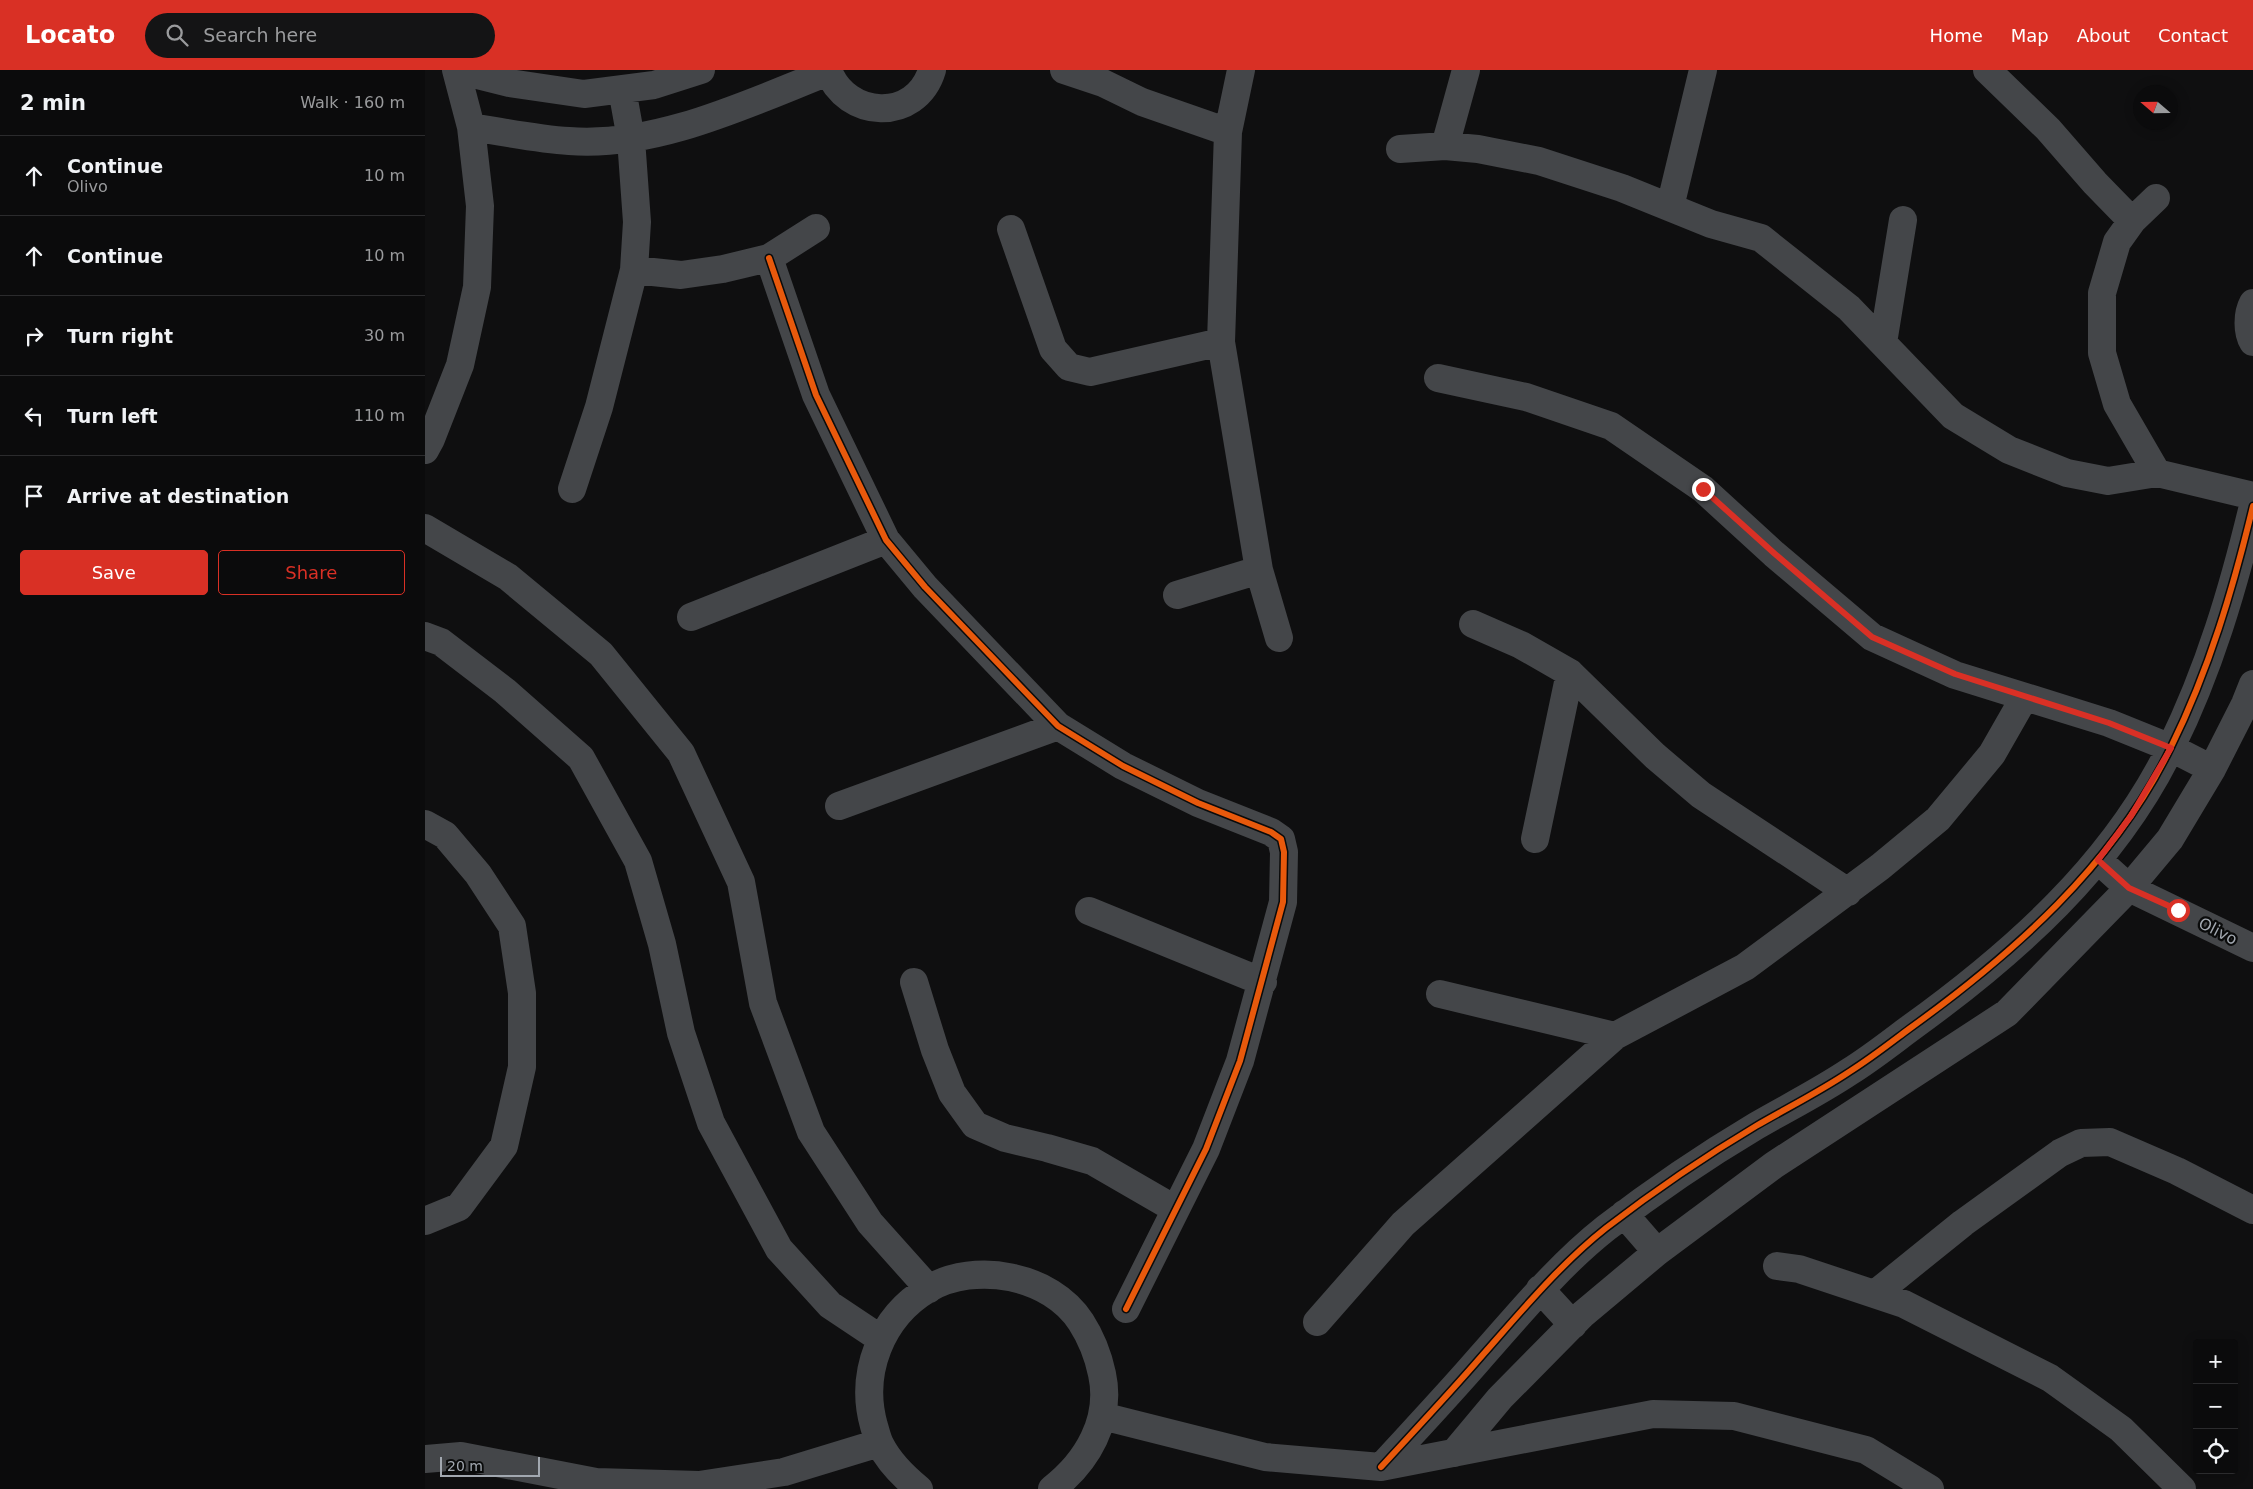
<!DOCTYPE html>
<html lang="en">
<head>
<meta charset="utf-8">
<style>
  body { margin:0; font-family:"DejaVu Sans",sans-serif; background:#141415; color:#f1f3f6 }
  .controls { position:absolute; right:15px; bottom:15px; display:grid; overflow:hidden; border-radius:5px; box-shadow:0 2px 12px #0003 }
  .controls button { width:45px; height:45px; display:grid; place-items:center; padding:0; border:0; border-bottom:1px solid #2b2b2d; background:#0b0b0c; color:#f1f3f6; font:25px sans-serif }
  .compass { position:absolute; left:1708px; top:15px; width:45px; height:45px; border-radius:50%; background:#0b0b0c; box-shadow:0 2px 12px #0003; rotate:290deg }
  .scale { position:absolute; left:15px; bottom:12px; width:100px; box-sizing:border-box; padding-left:5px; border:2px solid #a2a8b0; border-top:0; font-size:14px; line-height:18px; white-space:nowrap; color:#a2a8b0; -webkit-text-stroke:4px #0a0b0b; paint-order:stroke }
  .stop { position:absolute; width:15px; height:15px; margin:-11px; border:4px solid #d93025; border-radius:50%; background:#fff }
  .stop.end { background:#d93025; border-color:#fff; box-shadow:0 1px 5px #0008 }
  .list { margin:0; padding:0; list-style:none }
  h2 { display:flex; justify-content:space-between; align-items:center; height:65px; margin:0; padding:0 20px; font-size:21px }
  h2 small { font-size:16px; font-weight:400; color:#9a9b9d }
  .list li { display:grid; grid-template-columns:32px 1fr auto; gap:15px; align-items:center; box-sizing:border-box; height:80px; padding:0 20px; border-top:1px solid #2b2b2d }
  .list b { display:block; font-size:19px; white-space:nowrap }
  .list p { margin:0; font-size:16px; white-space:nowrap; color:#9a9b9d }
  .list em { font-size:16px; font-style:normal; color:#9a9b9d }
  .actions { display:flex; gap:10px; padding:15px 20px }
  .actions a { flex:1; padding:11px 0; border:1px solid #d93025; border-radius:5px; text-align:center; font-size:18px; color:#d93025 }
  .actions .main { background:#d93025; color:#fff }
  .icon { flex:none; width:28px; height:28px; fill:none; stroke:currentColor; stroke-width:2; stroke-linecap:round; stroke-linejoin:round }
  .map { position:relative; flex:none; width:1828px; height:1419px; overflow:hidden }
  header { display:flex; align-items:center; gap:30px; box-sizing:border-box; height:70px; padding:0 25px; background:#d93025; color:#fff }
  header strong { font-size:24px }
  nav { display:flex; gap:28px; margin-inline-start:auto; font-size:18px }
  .search { width:350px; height:45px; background:#141415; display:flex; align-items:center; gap:12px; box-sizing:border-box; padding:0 18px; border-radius:28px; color:#9a9b9d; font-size:19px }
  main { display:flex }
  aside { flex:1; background:#0b0b0c }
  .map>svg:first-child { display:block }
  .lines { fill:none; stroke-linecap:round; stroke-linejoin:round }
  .minor { stroke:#444649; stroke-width:28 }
  .cycleway-casing { stroke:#0a0b0b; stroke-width:9 }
  .cycleway { stroke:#e8590c; stroke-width:6 }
  .route { stroke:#d93025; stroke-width:6 }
  .labels { text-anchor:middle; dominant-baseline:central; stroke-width:4.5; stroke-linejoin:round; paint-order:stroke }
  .street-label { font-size:16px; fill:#a2a8b0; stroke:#0a0b0b }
</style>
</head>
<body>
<header>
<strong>Locato</strong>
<div class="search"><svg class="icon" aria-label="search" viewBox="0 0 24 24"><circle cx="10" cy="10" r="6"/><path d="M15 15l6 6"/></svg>Search here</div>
<nav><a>Home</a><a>Map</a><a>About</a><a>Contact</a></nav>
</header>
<main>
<aside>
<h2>2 min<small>Walk · 160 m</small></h2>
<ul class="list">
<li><svg class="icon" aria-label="ahead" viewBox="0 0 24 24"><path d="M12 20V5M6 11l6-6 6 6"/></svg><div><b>Continue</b><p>Olivo</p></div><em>10 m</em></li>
<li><svg class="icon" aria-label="ahead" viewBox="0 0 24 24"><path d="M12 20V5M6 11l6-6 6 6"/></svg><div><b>Continue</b></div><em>10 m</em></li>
<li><svg class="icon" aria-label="right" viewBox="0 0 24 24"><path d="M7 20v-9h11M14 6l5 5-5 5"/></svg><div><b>Turn right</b></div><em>30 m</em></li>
<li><svg class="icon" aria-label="left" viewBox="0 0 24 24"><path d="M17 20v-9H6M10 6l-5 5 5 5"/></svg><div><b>Turn left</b></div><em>110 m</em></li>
<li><svg class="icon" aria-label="arrive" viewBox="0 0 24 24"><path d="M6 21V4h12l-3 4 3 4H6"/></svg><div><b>Arrive at destination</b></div></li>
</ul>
<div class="actions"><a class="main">Save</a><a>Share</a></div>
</aside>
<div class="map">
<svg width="1828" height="1419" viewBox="0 0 1828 1419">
  <rect width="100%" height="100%" fill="#0f0f10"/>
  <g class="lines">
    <path class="minor" d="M32,0L84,13L159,24L229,15L276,0
      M403,0C421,49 491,53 507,0
      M639,0L678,13L717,32L803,62
      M816,0L803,62L796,272L834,500L854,568
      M1562,0L1623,59L1670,113L1707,151
      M46,57C79,62 112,69 144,71C231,78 324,33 403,2
      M1020,76L1041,0
      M975,79L1020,76L1053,79L1114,91L1197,118L1286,154L1336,168L1424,238L1528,346L1584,380L1642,403L1683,411L1732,403L1828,426
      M1731,128L1707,151L1692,172L1677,223V283L1692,334L1732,403
      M1245,137L1278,0
      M586,159L628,279L644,297L665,302L796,272
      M344,188L391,325L461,470L500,517L633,656L698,696L773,733L846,762L856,769L859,782L858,832L815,991L781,1079L701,1239
      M209,200L256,205L298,199L344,188L391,158
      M1828,233C1822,244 1822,262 1828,272
      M1458,273L1478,150
      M1013,308L1101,327L1186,356L1278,419L1349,484L1447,567L1530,605L1684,653L1746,678L1787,699
      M0,380L6,369L35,295L52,217L55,136L46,57L31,0
      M147,419L174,337L209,200L212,152L206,69L197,19
      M0,458L83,507L176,584L256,683L316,812L338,933L386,1062L445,1153L504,1219
      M752,525L834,500
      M266,547L461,470
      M1048,554L1096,575L1145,603L1230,686L1276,725L1423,822
      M0,566L16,572L80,621L156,688L213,791L237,874L256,963L286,1053L354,1179L405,1235L456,1269
      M414,736L633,656
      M0,754L20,765L53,804L87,856L97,923V997L79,1076L34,1137L0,1151
      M1110,769L1145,603
      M1673,790L1704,818L1828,878
      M664,841L838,912
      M489,912L510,980L527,1023L550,1055L580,1068L622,1078L667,1091L750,1139
      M1015,924L1190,966
      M1199,1144L1232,1182
      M1352,1196L1374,1199L1479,1234L1625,1308L1696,1359L1757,1419
      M1115,1219L1148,1255
      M1450,1224L1538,1153L1635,1083L1656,1073L1685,1072L1752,1101L1828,1140
      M892,1252L978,1154L1190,966L1320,897L1455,797L1513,749L1567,684L1599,628
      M677,1346L840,1387L956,1397L1228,1344L1309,1346L1441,1380L1505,1419
      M1029,1383L1075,1328L1158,1244L1232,1182L1349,1095L1582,943L1704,818L1745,769L1787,699L1820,634L1828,614
      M0,1389L36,1386L171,1412L274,1415L359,1402L454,1373
      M956,1397C989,1361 1023,1325 1055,1288C1095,1243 1134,1195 1181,1158C1229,1121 1279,1087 1331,1056C1362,1038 1394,1022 1424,1002C1445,989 1464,974 1484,959C1588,884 1689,795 1746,677C1784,600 1808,519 1828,436
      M494,1419C478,1406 464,1392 455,1374C452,1368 451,1362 449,1356C434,1303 456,1247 503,1219C550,1191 626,1205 656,1252C667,1269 673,1285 677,1304C687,1350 662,1392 627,1419"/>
    <g class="cycleway-casing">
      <path id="cycleway" d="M344,188L391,325L461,470L500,517L633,656L698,696L773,733L846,762L856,769L859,782L858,832L815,991L781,1079L701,1239
        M956,1397C989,1361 1023,1325 1055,1288C1095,1243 1134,1195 1181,1158C1229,1121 1279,1087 1331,1056C1362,1038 1394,1022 1424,1002C1445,989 1464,974 1484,959C1588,884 1689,795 1746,677C1784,600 1808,519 1828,436"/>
    </g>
    <use href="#cycleway" class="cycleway"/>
  </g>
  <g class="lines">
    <path class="route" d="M1278,419L1350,484L1447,567L1530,604L1684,653L1746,678L1706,746L1673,790L1704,818L1753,840"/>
  </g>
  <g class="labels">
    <g class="street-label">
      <text transform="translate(1793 861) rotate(27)">Olivo</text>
    </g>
  </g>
</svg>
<div class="controls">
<button>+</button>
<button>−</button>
<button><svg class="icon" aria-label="locate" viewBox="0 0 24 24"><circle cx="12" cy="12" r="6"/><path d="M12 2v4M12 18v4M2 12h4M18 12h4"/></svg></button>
</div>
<svg class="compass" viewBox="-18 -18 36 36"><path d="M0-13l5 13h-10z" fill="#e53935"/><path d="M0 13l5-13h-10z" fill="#9a9b9d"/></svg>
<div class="scale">20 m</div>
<div class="stop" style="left:1753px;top:840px"></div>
<div class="stop end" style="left:1278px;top:419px"></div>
</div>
</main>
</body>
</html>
